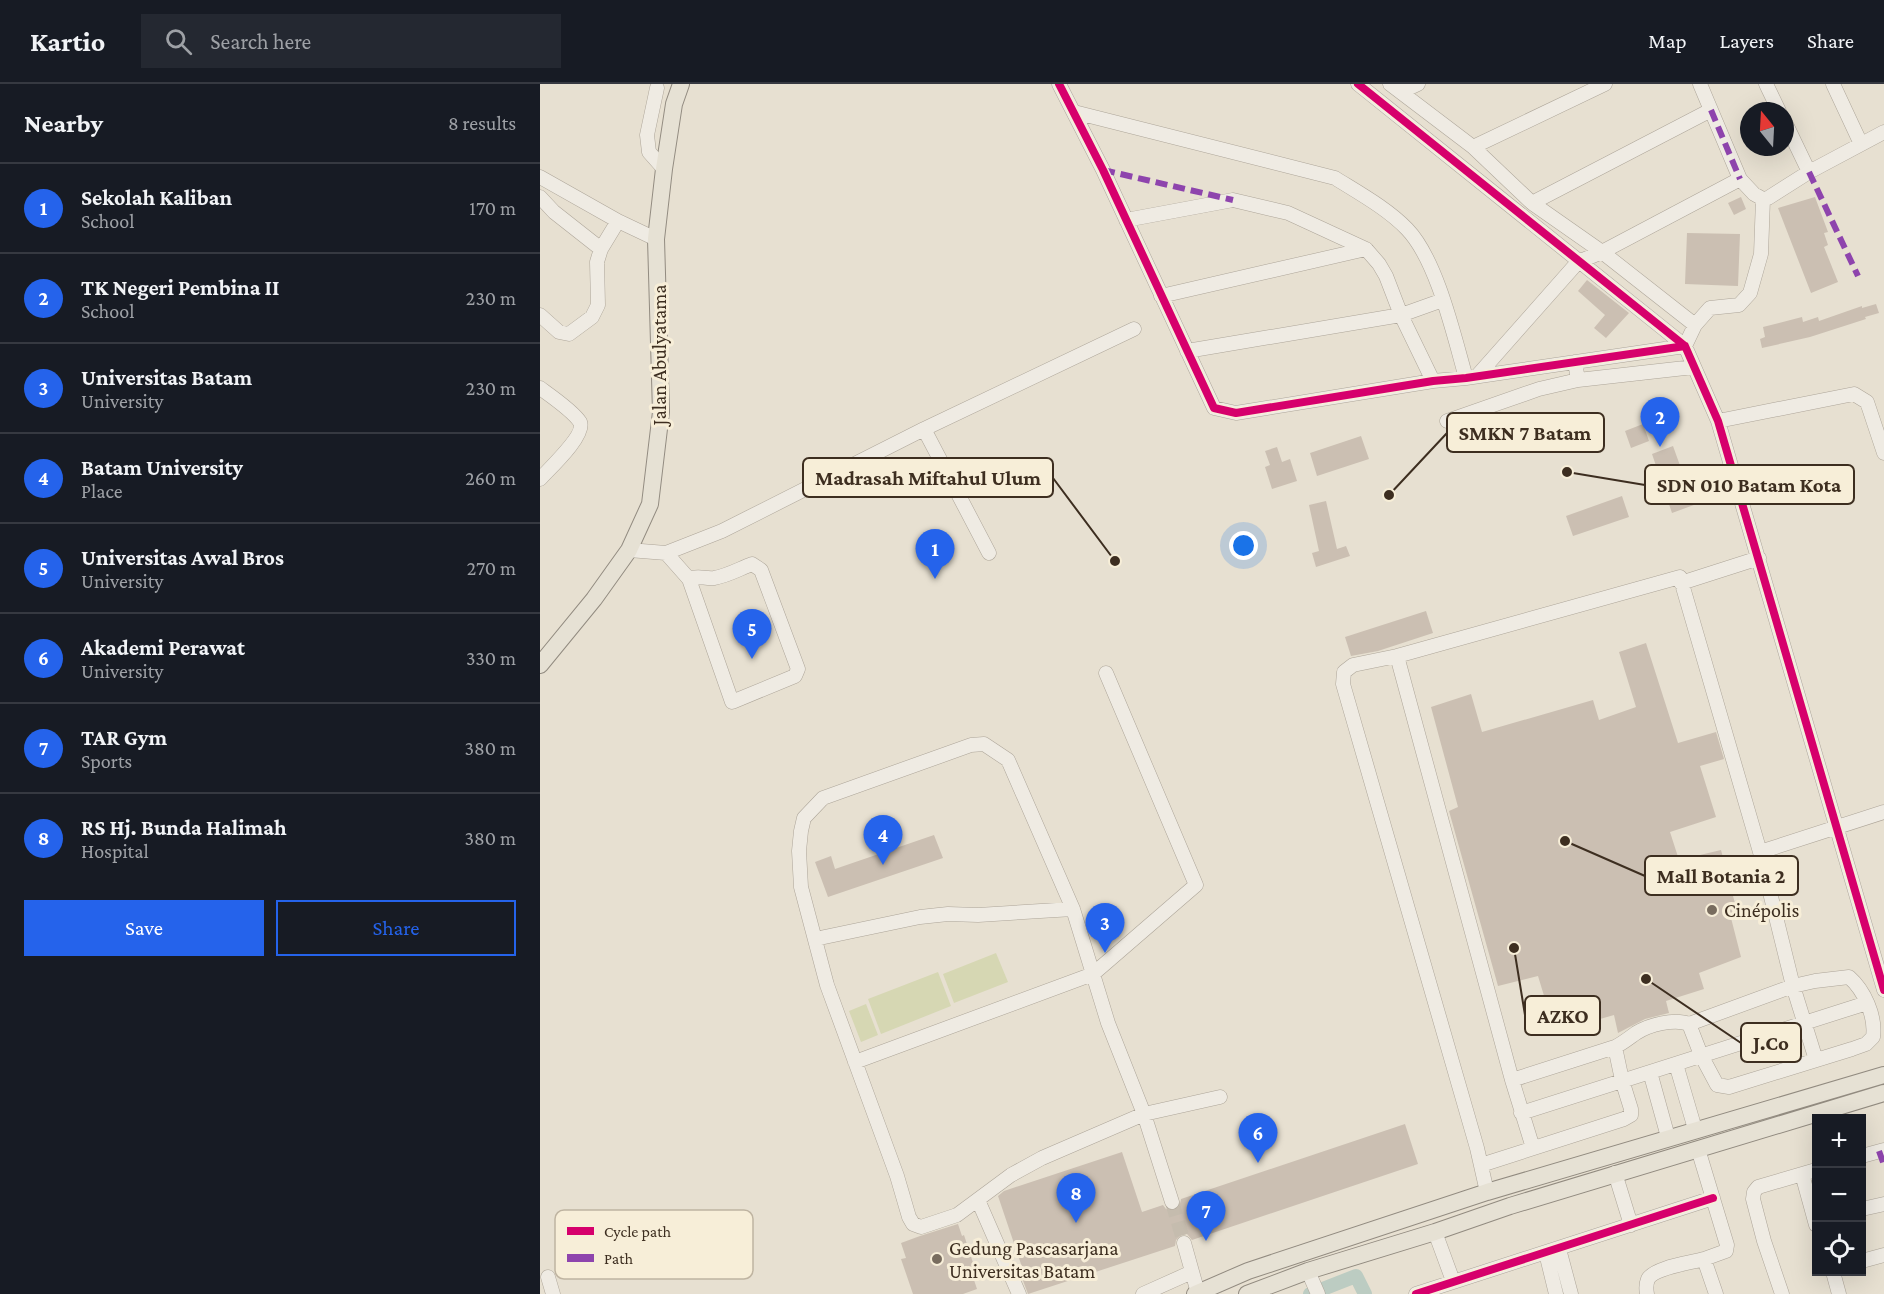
<!DOCTYPE html>
<html lang="en">
<head>
<meta charset="utf-8">
<style>
  body { margin:0; font-family:"Crimson Pro",serif; background:#242831; color:#f1f3f6 }
  .controls { position:absolute; right:18px; bottom:18px; display:grid; overflow:hidden; border-radius:0px; box-shadow:0 6px 24px #0002 }
  .controls button { width:54px; height:54px; display:grid; place-items:center; padding:0; border:0; border-bottom:2px solid #363941; background:#171b24; color:#f1f3f6; font:30px sans-serif }
  .compass { position:absolute; left:1200px; top:18px; width:54px; height:54px; border-radius:50%; background:#171b24; box-shadow:0 6px 24px #0002; rotate:342deg }
  .you { position:absolute; left:704px; top:462px; width:21px; height:21px; margin:-15px; border:4px solid #fff; border-radius:50%; background:#1a73e8; box-shadow:0 0 0 9px #1a73e833 }
  .badge { display:grid; place-items:center; width:39px; height:39px; border-radius:50%; background:#2563eb; color:#fff; font-size:20px; font-weight:700 }
  .pin { position:absolute; translate:-50% -50px; filter:drop-shadow(0 2px 3px #0008) }
  .pin::after { content:''; position:absolute; top:32px; width:21px; height:18px; background:inherit; clip-path:polygon(0 0,100% 0,50% 100%) }
  .list { margin:0; padding:0; list-style:none }
  h2 { display:flex; justify-content:space-between; align-items:center; height:78px; margin:0; padding:0 24px; font-size:26px }
  h2 small { font-size:20px; font-weight:400; color:#9ea1a6 }
  .list li { display:grid; grid-template-columns:39px 1fr auto; gap:18px; align-items:center; box-sizing:border-box; height:90px; padding:0 24px; border-top:2px solid #363941 }
  .list b { display:block; font-size:22px; white-space:nowrap }
  .list p { margin:0; font-size:20px; white-space:nowrap; color:#9ea1a6 }
  .list em { font-size:20px; font-style:normal; color:#9ea1a6 }
  .actions { display:flex; gap:12px; padding:18px 24px }
  .actions a { flex:1; padding:14px 0; border:2px solid #2563eb; border-radius:0px; text-align:center; font-size:21px; color:#2563eb }
  .actions .main { background:#2563eb; color:#fff }
  .icon { flex:none; width:33px; height:33px; fill:none; stroke:currentColor; stroke-width:2; stroke-linecap:round; stroke-linejoin:round }
  .map { position:relative; flex:none; width:1344px; height:1210px; overflow:hidden }
  header { display:flex; align-items:center; gap:36px; box-sizing:border-box; height:84px; padding:0 30px; background:#171b24; border-bottom:2px solid #363941 }
  header strong { font-size:28px }
  nav { display:flex; gap:33px; margin-inline-start:auto; font-size:21px }
  .search { width:420px; height:54px; background:#242831; display:flex; align-items:center; gap:15px; box-sizing:border-box; padding:0 21px; border-radius:0px; color:#9ea1a6; font-size:22px }
  main { display:flex }
  aside { flex:1; background:#171b24 }
  .map>svg:first-child { display:block }
  .green { fill:#d6d7b3 }
  .lines { fill:none; stroke-linecap:round; stroke-linejoin:round }
  .canal { stroke:#bcccc2; stroke-width:14 }
  .building { fill:#cbbfb2 }
  .minor-tunnel { stroke:#c5bcae; stroke-width:14; stroke-dasharray:14 7; stroke-linecap:butt }
  .minor-casing { stroke:#ada599; stroke-width:15 }
  .major-casing { stroke:#928b80; stroke-width:18 }
  .minor { stroke:#efebe3; stroke-width:14 }
  .major { stroke:#e6e1d4; stroke-width:16 }
  .quiet { stroke:#8e44ad; stroke-width:6; stroke-dasharray:12 6; stroke-linecap:butt }
  .cycleway-casing { stroke:#f7eed8; stroke-width:11 }
  .cycleway { stroke:#d6006c; stroke-width:8 }
  .poi-dot { fill:#786c5e; stroke:#f7eed8; stroke-width:2 }
  .labels { text-anchor:middle; dominant-baseline:central; stroke-width:6; stroke-linejoin:round; paint-order:stroke }
  .street-label { font-size:20px; fill:#3d2e20; stroke:#f7eed8 }
  .poi-label { font-size:20px; fill:#3d2e20; stroke:#f7eed8; text-anchor:start }
  .key { fill:#f7eed8; stroke:#bfb4a1; stroke-width:1.5 }
  .key-label { font-size:16px; fill:#3d2e20 }
  .leader { fill:none; stroke:#3d2e20; stroke-width:2 }
  .callout-dot { fill:#3d2e20; stroke:#f7eed8; stroke-width:2 }
  .callout { fill:#f7eed8; stroke:#3d2e20; stroke-width:2 }
  .callout-label { font-size:21px; text-anchor:middle; font-weight:bold; fill:#3d2e20 }
</style>
</head>
<body>
<header>
<strong>Kartio</strong>
<div class="search"><svg class="icon" aria-label="search" viewBox="0 0 24 24"><circle cx="10" cy="10" r="6"/><path d="M15 15l6 6"/></svg>Search here</div>
<nav><a>Map</a><a>Layers</a><a>Share</a></nav>
</header>
<main>
<aside>
<h2>Nearby<small>8 results</small></h2>
<ul class="list">
<li><span class="badge">1</span><div><b>Sekolah Kaliban</b><p>School</p></div><em>170 m</em></li>
<li><span class="badge">2</span><div><b>TK Negeri Pembina II</b><p>School</p></div><em>230 m</em></li>
<li><span class="badge">3</span><div><b>Universitas Batam</b><p>University</p></div><em>230 m</em></li>
<li><span class="badge">4</span><div><b>Batam University</b><p>Place</p></div><em>260 m</em></li>
<li><span class="badge">5</span><div><b>Universitas Awal Bros</b><p>University</p></div><em>270 m</em></li>
<li><span class="badge">6</span><div><b>Akademi Perawat</b><p>University</p></div><em>330 m</em></li>
<li><span class="badge">7</span><div><b>TAR Gym</b><p>Sports</p></div><em>380 m</em></li>
<li><span class="badge">8</span><div><b>RS Hj. Bunda Halimah</b><p>Hospital</p></div><em>380 m</em></li>
</ul>
<div class="actions"><a class="main">Save</a><a>Share</a></div>
</aside>
<div class="map">
<svg width="1344" height="1210" viewBox="0 0 1344 1210">
  <rect width="100%" height="100%" fill="#e7e0d1"/>
  <path class="green" d="M456,869L468,898L414,919L403,890Z
    M398,888L411,922L341,950L328,915Z
    M326,920L338,951L321,958L309,927Z"/>
  <g class="lines">
    <path class="canal" d="M770,1210L816,1192L825,1210"/>
  </g>
  <path class="building" d="M1201,113L1206,125L1194,131L1188,119Z
    M1275,113L1288,148L1284,149L1288,161L1284,163L1298,198L1271,209L1238,124Z
    M1147,149L1200,150L1198,202L1145,200Z
    M1047,196L1089,229L1066,254L1054,244L1065,231L1038,207Z
    M1336,220L1339,229L1325,233L1326,235L1270,253L1222,264L1220,255L1225,253L1223,243L1262,233L1263,238L1278,233L1279,237L1322,222V224Z
    M1103,340L1109,357L1091,364L1085,347Z
    M821,352L829,375L777,392L770,369Z
    M1133,362L1147,401L1166,394L1173,414L1132,429L1112,370Z
    M737,363L742,378L750,375L757,397L732,405L725,383L730,381L725,367Z
    M1082,412L1089,433L1033,452L1026,432Z
    M786,417L797,465L806,462L810,472L776,483L772,469L779,467L769,421Z
    M886,527L893,549L838,567L811,572L805,553Z
    M1106,559L1138,659L1176,648L1184,675L1160,682L1176,733L1130,748L1139,776L1181,766L1198,831L1191,834L1201,873L1159,889L1164,905L1126,917L1129,929L1105,935L1078,949L1074,931L1015,948L998,892L958,902L909,727L918,723L891,623L931,610L942,648L1053,616L1059,636L1096,623L1079,568Z
    M394,751L403,774L288,813L275,778L291,772L295,785Z
    M865,1040L878,1080L652,1156L647,1150L641,1151L636,1156L635,1162L488,1210L482,1194L485,1192L458,1112L464,1107L582,1068L602,1128L623,1121L626,1125L634,1127L639,1124L641,1115Z
    M418,1140L422,1152L424,1151L438,1194L434,1196L437,1205L423,1210H373L361,1175L366,1174L361,1159L380,1152Z"/>
  <g class="lines">
    <path class="minor-tunnel" d="M632,1118L644,1159"/>
    <g class="minor-casing">
      <path id="minor" d="M519,0L563,86L674,324L696,329L893,297L926,294L1145,262
        M818,0L1145,262L1178,337L1344,906
        M850,0L933,63L992,119L1062,168L1155,241
        M1160,0L1200,95L1214,110L1223,115
        M1226,0L1239,27
        M1293,0L1321,60
        M117,4L107,51L109,68L124,85
        M861,8L878,0
        M534,28L795,94C819,109 848,125 867,145C897,176 914,252 926,294
        M1245,38L1269,88
        M933,63L1065,0
        M0,93L78,137L116,155
        M0,113L14,128L61,165
        M1223,115L1228,114L1269,88L1344,48
        M992,119L1171,26
        M586,136L693,116L748,129L826,165L839,180L846,192L861,231L893,297
        M621,212L826,165
        M0,231L19,248L29,250L52,233L58,221L57,178L61,165L78,137
        M1145,262L1155,241L1170,224L1199,221L1210,209L1221,170L1223,115
        M647,267L861,231L903,216
        M938,291L1038,178L1062,168L1200,95
        M1038,296L1154,283
        M0,304C11,312 33,327 40,338C46,351 9,385 0,395
        M907,337L999,305L1038,296L1035,278
        M1178,337L1314,310L1327,318L1344,369
        M384,345L449,469
        M89,466L126,469L182,447L384,345L594,245
        M126,469L149,495L192,618L255,592L258,585L221,486L212,480C199,485 187,492 174,494C165,495 157,491 149,495
        M1141,499L1219,474
        M857,572L813,581L804,588L803,600L937,1064L947,1108
        M1220,768L1344,728
        M275,855L380,833L408,830L438,831L533,825
        M315,978L553,890L656,801L566,589
        M1136,980L1155,1045
        M1110,988L1128,1053
        M972,996L1075,963C1083,959 1089,954 1096,949C1109,941 1134,934 1149,940L1253,902L1275,897L1309,893C1324,906 1336,932 1333,953L1326,960L1312,965L1189,1003L1177,1001L1161,971L1149,940
        M981,1029L1327,919
        M993,1064L972,996L857,572L1140,493L1220,768L1253,902L1276,976
        M1158,1065L1187,1161L1186,1167L1164,1175L1176,1210
        M1322,1072L1344,1066
        M941,1081L1084,1035L1091,1031V1025L1082,996L1075,963
        M1075,1089L1091,1141
        M1262,1090L1276,1141
        M438,1116L479,1210
        M632,1118L604,1030L568,939L533,825L468,676L444,660L431,661L283,714L264,734L261,747L259,767L261,803L287,901L357,1092L369,1133L373,1140L381,1143L417,1131L471,1091L502,1074L604,1030L680,1013
        M1322,1125L1344,1120
        M895,1148L913,1197
        M644,1159L658,1209
        M1019,1165L1031,1210
        M1006,1169L1016,1210
        M1322,1177L1344,1171
        M768,1187L778,1210
        M1293,1188L1299,1210
        M8,1193L13,1210
        M603,1210L652,1188
        M876,1210L1173,1114
        M1107,1210C1106,1205 1106,1200 1108,1195C1115,1183 1151,1179 1164,1175
        M1242,1210L1224,1157L1213,1115L1214,1108L1218,1103L1276,1086"/>
    </g>
    <g class="major-casing">
      <path id="major" d="M0,581L54,515L89,466L110,420L121,328L116,155L124,85L134,20L141,0
        M655,1210L708,1187L947,1108L1344,991
        M707,1210L768,1187L895,1148L970,1122L1344,1009"/>
    </g>
    <use href="#minor" class="minor"/>
    <use href="#major" class="major"/>
    <path class="quiet" d="M1171,26L1200,95
      M563,86L693,116
      M1269,88L1318,192
      M1339,1067L1344,1081"/>
    <g class="cycleway-casing">
      <path id="cycleway" d="M519,0L563,86L674,324L696,329L893,297L926,294L1145,262
        M818,0L1145,262L1178,337L1344,906
        M876,1210L1173,1114"/>
    </g>
    <use href="#cycleway" class="cycleway"/>
  </g>
  <g class="poi-dot">
    <circle cx="1172" cy="826" r="6"/>
    <circle cx="397" cy="1175" r="6"/>
  </g>
  <g class="labels">
    <g class="street-label">
      <text transform="translate(119 271) rotate(-90)">Jalan Abulyatama</text>
    </g>
    <g class="poi-label">
      <text x="1184" y="826">Cinépolis</text>
      <text x="409" y="1164">Gedung Pascasarjana<tspan x="409" dy="23">Universitas Batam</tspan></text>
    </g>
  </g>
  <rect x="15" y="1126" width="198" height="69" rx="9" class="key"/>
  <rect x="27" y="1143" width="27" height="8" fill="#d6006c"/>
  <rect x="27" y="1170" width="27" height="8" fill="#8e44ad"/>
  <g class="key-label">
    <text x="64" y="1153">Cycle path</text>
    <text x="64" y="1180">Path</text>
  </g>
  <path class="leader" d="M849 411L907 349M575 477L513 394M1027 388L1105 401M1025 757L1105 792M974 864L985 931M1106 895L1201 959"/>
  <g class="callout-dot">
    <circle cx="849" cy="411" r="6"/>
    <circle cx="575" cy="477" r="6"/>
    <circle cx="1027" cy="388" r="6"/>
    <circle cx="1025" cy="757" r="6"/>
    <circle cx="974" cy="864" r="6"/>
    <circle cx="1106" cy="895" r="6"/>
  </g>
  <g class="callout">
    <rect x="907" y="329" width="157" height="39" rx="6"/>
    <rect x="263" y="374" width="250" height="39" rx="6"/>
    <rect x="1105" y="381" width="209" height="39" rx="6"/>
    <rect x="1105" y="772" width="153" height="39" rx="6"/>
    <rect x="985" y="912" width="75" height="39" rx="6"/>
    <rect x="1201" y="939" width="60" height="39" rx="6"/>
  </g>
  <g class="callout-label">
    <text x="985" y="356">SMKN 7 Batam</text>
    <text x="388" y="401">Madrasah Miftahul Ulum</text>
    <text x="1209" y="408">SDN 010 Batam Kota</text>
    <text x="1181" y="799">Mall Botania 2</text>
    <text x="1023" y="939">AZKO</text>
    <text x="1231" y="966">J.Co</text>
  </g>
</svg>
<div class="controls">
<button>+</button>
<button>−</button>
<button><svg class="icon" aria-label="locate" viewBox="0 0 24 24"><circle cx="12" cy="12" r="6"/><path d="M12 2v4M12 18v4M2 12h4M18 12h4"/></svg></button>
</div>
<svg class="compass" viewBox="-18 -18 36 36"><path d="M0-13l5 13h-10z" fill="#e53935"/><path d="M0 13l5-13h-10z" fill="#9ea1a6"/></svg>
<div class="you"></div>
<div class="pin badge" style="left:395px;top:495px">1</div>
<div class="pin badge" style="left:1120px;top:363px">2</div>
<div class="pin badge" style="left:565px;top:869px">3</div>
<div class="pin badge" style="left:343px;top:781px">4</div>
<div class="pin badge" style="left:212px;top:575px">5</div>
<div class="pin badge" style="left:718px;top:1079px">6</div>
<div class="pin badge" style="left:666px;top:1157px">7</div>
<div class="pin badge" style="left:536px;top:1139px">8</div>
</div>
</main>
</body>
</html>
